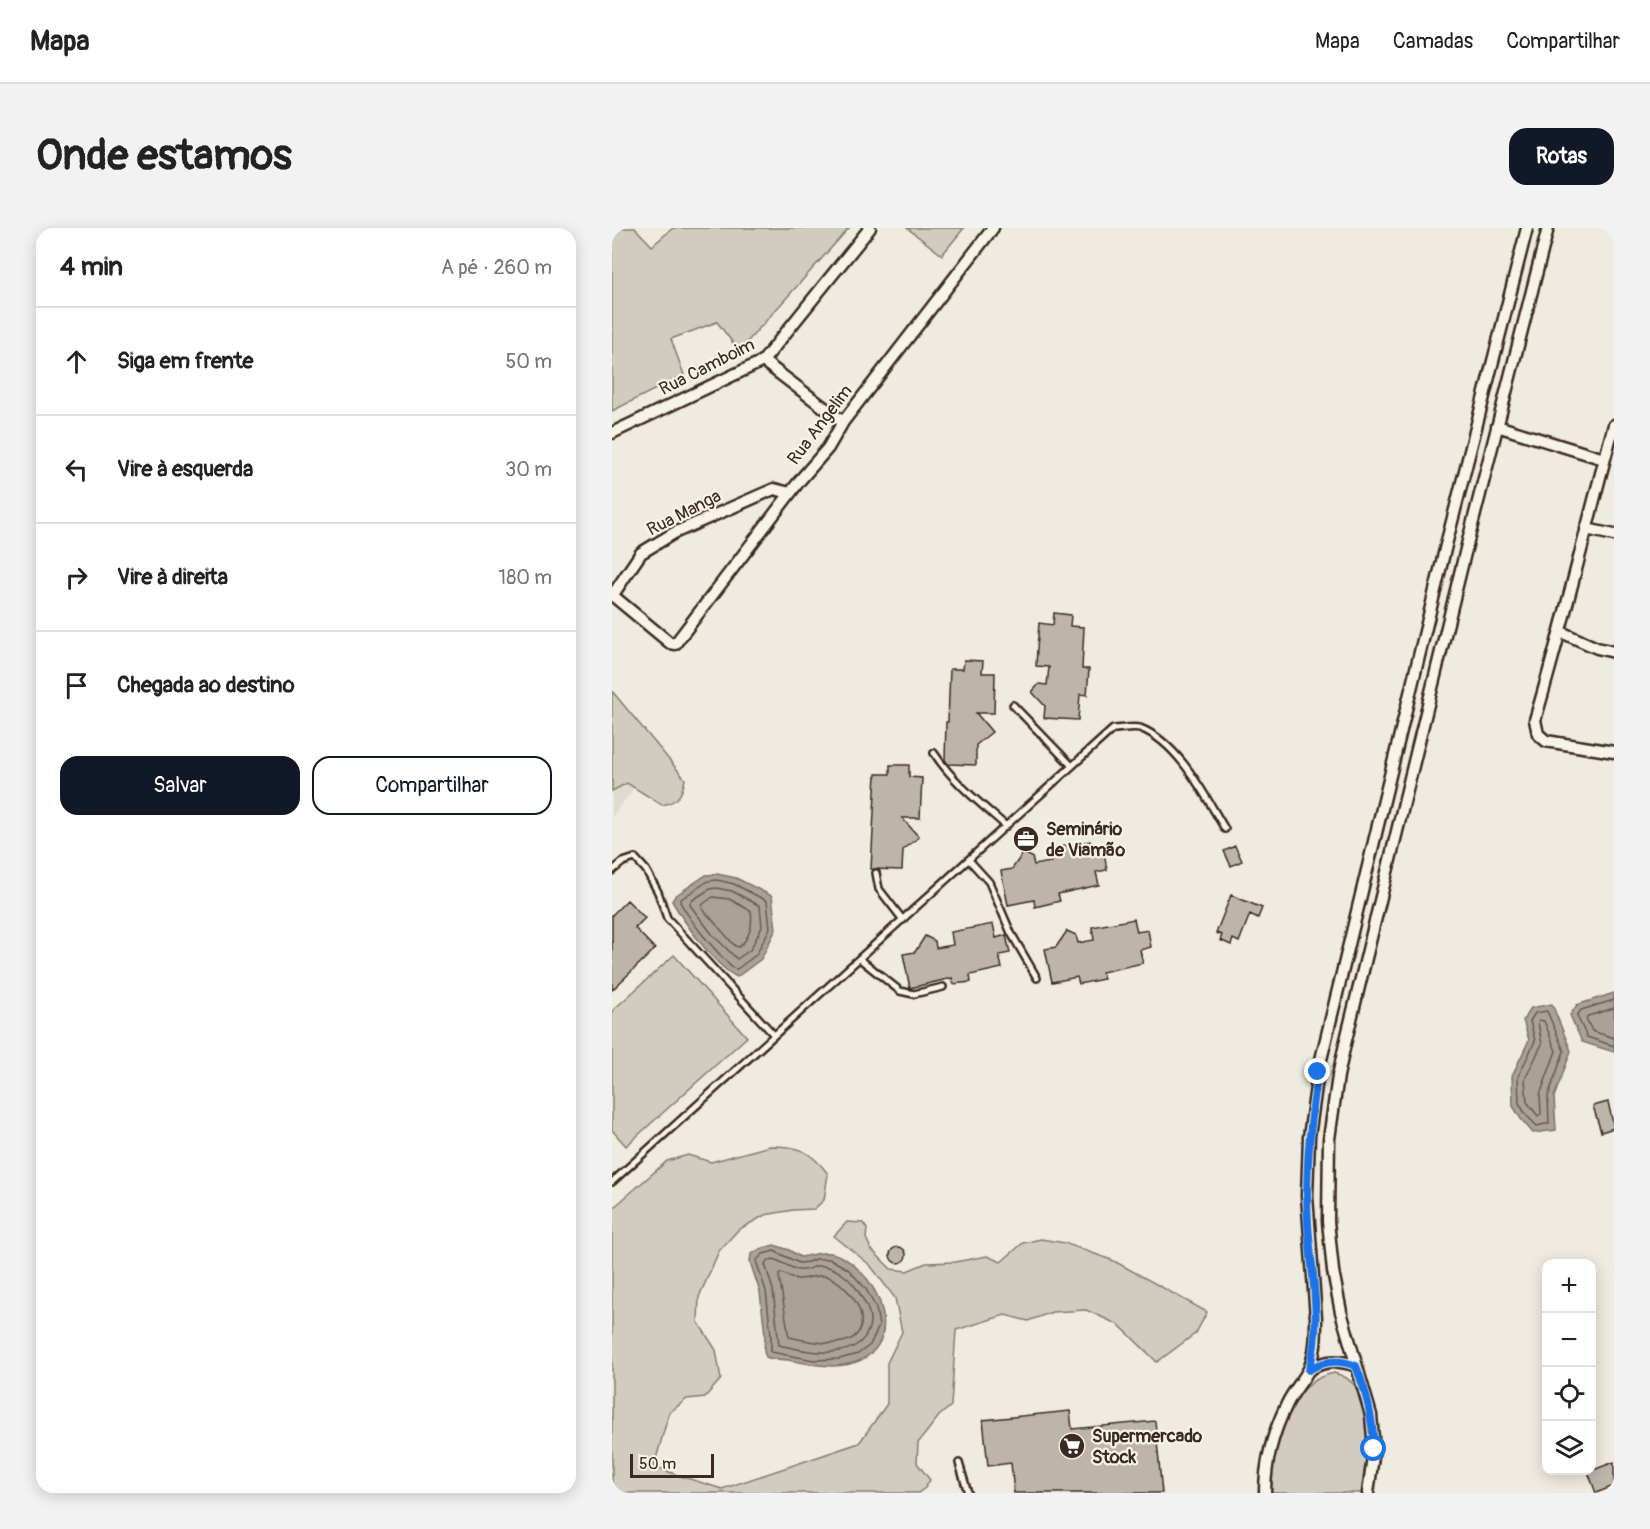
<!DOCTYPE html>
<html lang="pt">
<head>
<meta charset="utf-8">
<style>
  body { margin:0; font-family:Pangolin,sans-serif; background:#f2f2f2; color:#222 }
  .controls { position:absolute; right:18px; bottom:18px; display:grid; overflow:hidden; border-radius:12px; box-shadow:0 3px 15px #0003 }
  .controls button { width:54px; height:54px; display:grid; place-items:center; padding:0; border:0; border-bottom:2px solid #e0e0e0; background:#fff; color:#222; font:30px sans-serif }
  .scale { position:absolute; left:18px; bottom:15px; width:84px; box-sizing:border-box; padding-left:6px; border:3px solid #3b2a1e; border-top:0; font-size:16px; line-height:21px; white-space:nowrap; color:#3b2a1e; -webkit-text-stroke:4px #f7f3e8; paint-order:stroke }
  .stop { position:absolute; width:18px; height:18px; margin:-14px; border:4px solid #1a73e8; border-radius:50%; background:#fff }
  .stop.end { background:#1a73e8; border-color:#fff; box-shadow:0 2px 6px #0008 }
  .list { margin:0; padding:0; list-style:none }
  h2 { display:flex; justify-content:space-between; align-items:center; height:78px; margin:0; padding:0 24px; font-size:26px }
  h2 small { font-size:20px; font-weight:400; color:#767676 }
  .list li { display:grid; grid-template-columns:39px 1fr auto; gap:18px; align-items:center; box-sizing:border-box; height:108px; padding:0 24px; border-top:2px solid #e0e0e0 }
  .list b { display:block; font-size:22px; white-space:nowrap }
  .list em { font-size:20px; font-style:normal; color:#767676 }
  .actions { display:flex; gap:12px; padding:18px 24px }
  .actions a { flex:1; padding:14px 0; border:2px solid #111827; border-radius:18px; text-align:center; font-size:21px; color:#111827 }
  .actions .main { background:#111827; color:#fff }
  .icon { flex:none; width:33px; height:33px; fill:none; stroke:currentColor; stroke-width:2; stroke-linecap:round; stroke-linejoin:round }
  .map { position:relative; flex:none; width:1002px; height:1265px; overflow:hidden; border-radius:18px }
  header { display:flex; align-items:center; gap:36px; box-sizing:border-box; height:84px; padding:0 30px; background:#fff; border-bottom:2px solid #e0e0e0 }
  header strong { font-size:28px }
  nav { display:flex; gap:33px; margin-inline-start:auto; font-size:21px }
  .intro { display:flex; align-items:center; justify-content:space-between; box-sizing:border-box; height:144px; padding:0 36px }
  h1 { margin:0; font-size:42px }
  .button { padding:15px 27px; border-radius:18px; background:#111827; color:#fff; font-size:21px; font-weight:700 }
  main { display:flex; gap:36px; padding:0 36px }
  aside { flex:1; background:#fff; border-radius:18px; box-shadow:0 3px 15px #0003 }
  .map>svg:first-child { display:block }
  .built { fill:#e0dbd0 }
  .green { fill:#d1cbc0; stroke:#867a6f; stroke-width:1.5 }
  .water { fill:#aaa296; stroke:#7e7266; stroke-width:1.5 }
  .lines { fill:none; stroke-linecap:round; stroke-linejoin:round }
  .shore { stroke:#675a4e; stroke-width:1.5 }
  .building { fill:#bdb5aa; stroke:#3b2a1e; stroke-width:1.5 }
  .service-casing { stroke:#3b2a1e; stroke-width:10 }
  .minor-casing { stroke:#3b2a1e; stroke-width:15 }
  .service { stroke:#f7f3e8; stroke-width:5 }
  .minor { stroke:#f7f3e8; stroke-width:10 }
  .route { stroke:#1a73e8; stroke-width:8 }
  .labels { text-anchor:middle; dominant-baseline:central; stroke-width:4.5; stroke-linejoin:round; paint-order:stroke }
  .street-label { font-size:18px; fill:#3b2a1e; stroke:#f7f3e8 }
  .poi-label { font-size:18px; font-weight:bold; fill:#3b2a1e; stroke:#f7f3e8; text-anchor:start }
</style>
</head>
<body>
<header>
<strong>Mapa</strong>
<nav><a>Mapa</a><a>Camadas</a><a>Compartilhar</a></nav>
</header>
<div class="intro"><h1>Onde estamos</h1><a class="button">Rotas</a></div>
<main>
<aside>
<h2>4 min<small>A pé · 260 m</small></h2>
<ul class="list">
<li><svg class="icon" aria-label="ahead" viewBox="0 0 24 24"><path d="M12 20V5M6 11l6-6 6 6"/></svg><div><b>Siga em frente</b></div><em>50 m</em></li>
<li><svg class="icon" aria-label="left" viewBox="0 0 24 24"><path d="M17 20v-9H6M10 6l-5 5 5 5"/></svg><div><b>Vire à esquerda</b></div><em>30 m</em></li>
<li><svg class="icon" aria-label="right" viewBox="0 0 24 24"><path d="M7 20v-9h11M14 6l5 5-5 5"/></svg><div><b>Vire à direita</b></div><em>180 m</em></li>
<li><svg class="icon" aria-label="arrive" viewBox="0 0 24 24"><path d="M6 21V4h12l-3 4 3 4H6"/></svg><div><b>Chegada ao destino</b></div></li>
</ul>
<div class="actions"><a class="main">Salvar</a><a>Compartilhar</a></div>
</aside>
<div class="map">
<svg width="1002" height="1265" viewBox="0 0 1002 1265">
  <rect width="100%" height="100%" fill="#efebe0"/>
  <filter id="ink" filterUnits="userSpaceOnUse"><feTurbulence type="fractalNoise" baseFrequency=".0167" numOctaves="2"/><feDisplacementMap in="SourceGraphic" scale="12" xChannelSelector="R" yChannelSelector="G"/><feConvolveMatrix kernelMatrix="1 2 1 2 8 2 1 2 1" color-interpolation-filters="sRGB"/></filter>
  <g filter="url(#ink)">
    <path class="built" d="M0,505L52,521L0,589Z"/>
    <path class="green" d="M0,0H23L40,18L61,0H237L127,123L105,94L59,111L72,147L0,183Z
      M295,0H352L330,27Z
      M0,463L73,551C70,567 66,574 50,577L15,555L0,563Z
      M62,727L135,809L14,918L0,902V783Z
      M158,918C187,918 199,923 216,946L212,972L202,981L181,982L153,987L126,1002L107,1023L87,1069L86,1094L104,1122L109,1151L93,1169L75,1171L57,1185L42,1238L65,1247L110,1261L247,1215L275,1176V1135L290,1104L283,1070L258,1037L222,1008L235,994L251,995L255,1001L254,1010L259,1021L279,1041L295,1043L314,1035L343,1034L375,1028L389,1034L411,1015L429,1011L453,1015L502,1033L595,1084L584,1105L545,1134L507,1097L474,1082L440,1084L416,1093L393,1087L344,1102L339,1178L327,1188L306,1215L305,1235L318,1252L313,1260L306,1265H0V981L55,933L76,927L99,934Z
      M722,1145C767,1155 759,1231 751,1265H659C660,1224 674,1154 722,1145Z"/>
    <path class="water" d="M105,646L124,650L160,668L164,701L149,731L125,749C102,738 73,695 60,673L63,668L94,647Z
      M1002,765V824L970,814L958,787L965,777Z
      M940,776L959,823L942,869L944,902L921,905L909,891L901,878L900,848L917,812L911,792L919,780Z
      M162,1017L177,1022L188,1029C199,1028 208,1023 219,1025C233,1028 247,1041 256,1052C274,1077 282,1115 249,1132C226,1143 200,1136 176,1132C169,1131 161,1132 154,1129L152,1124L153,1107L148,1064L138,1034L139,1026L148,1021Z"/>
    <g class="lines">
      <path class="shore" d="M105,652L122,656L155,673L158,700L144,727L125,741L120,740C101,719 82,699 68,674L69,671L96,653Z
        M104,660L120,663L148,678L150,699L138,722L125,731L100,706L78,677L79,673L98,661Z
        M101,669L117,671L139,683C141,696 138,710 127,719L123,718L90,680L91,676Z
        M1002,772L969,782L965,788L975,809L1002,818
        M1002,780L976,788L974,790L980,803L1002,810
        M935,783L952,823L936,868L937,895L925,898L914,887L907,875L906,849L923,813L918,793L923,785Z
        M927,792L932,793L944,823L928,867L929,886L926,888L915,874L913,851L930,816L926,795Z
        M162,1023L187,1035L196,1034L203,1031H218L236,1041L254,1061L264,1080L267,1098L258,1117L246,1126L227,1131L202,1132L159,1124V1107L154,1063L144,1033L151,1026Z
        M162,1031C170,1034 179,1041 187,1042C194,1043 198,1040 205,1038C214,1037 223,1041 230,1046C242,1054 249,1067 255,1079C259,1088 259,1097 255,1105C241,1134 191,1123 167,1117L161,1062L153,1036L155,1033Z
        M168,1045C174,1046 179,1050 185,1051C195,1052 204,1046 213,1048C233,1052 260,1087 245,1106C232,1122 194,1113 177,1109L167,1048Z"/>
    </g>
    <path class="building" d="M442,385L459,387L458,398L472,399L470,441H477L475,467L468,466L466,492L432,490L433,478L420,464L427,456L435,457L437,439L424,438L425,421L427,395L441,397Z
      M352,432L371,433L370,445H383L382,485H364L380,504L364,517V537L336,536L333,532L334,494H336L338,441H351Z
      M278,537H297V549L310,550L308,590H290L307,609L291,622L290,642L259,641L264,546H278Z
      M478,613L481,627L492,624L495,642L484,644L487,657L446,666L448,673L423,679L422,672L396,677L389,643L400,641L411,625L420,629L422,637L439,634L436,621Z
      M623,618L630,633L619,638L612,623Z
      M619,667L650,680L646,690L638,686L627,714L621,711L619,717L608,712L610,707L604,705Z
      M15,672L33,690L23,700L43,721L0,762V687Z
      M522,691L525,704L536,702L539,719L528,722L531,735L490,744L492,751L467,756L465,749L440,754L433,721L444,719L455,703L464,707L466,715L482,712L480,699Z
      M381,696L384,710L394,707L398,725L387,727L390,740L358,747L359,754L341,756L340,750L298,760L291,726L303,724L313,708L323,713L324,720L341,717L339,704Z
      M996,874L1002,900L989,904L981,878Z
      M278 1027a8 8 0 1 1 16 0a8 8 0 1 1-16 0Z
      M458,1183L460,1201L543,1193L550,1265H402L399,1235L376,1238L371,1192Z
      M1002,1234V1258L984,1265L976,1244Z"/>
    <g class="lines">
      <g class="service-casing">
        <path id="service" d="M401,477L460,538
          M322,525C341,554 368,575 394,598
          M357,632L377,654L399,705L425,750
          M0,643L11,634L23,630L34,642L46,664L55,690L162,807
          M264,645L267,661L291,692
          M248,731L288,763L302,766L331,759
          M0,954L501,501C509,501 521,498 528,500C567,515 593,568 613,601
          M347,1235L356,1265"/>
      </g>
      <g class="minor-casing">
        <path id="minor" d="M151,133L231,194
          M1002,197C975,295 952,394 923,492L926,506L934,513L1002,524
          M885,198L992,231
          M0,205L151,133L258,0
          M974,301L1002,307
          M0,367L58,415L63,416L189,251L216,220L231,194L381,0
          M0,368L29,325L62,305L162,261L178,265
          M949,404L985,420L1002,424
          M697,1142C712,1132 727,1131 744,1138
          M653,1265C653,1234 661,1204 675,1176C681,1163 691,1153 697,1141C704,1125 704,1107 704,1090L695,968L697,909L706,844L835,313L915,0
          M756,1265L762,1221L759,1187L729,1084L721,1043L716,993L717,911L726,848L733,816L854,321L936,0"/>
      </g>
      <use href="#service" class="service"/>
      <use href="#minor" class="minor"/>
    </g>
  </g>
  <g class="lines" filter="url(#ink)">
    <path class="route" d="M706,844C698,894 693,944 696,995C699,1045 711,1092 697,1142C712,1132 727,1131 744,1138C755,1165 761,1191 762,1221"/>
  </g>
  <defs>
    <g id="office-disc" transform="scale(1.35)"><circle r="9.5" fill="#3b2a1e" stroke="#f7f3e8"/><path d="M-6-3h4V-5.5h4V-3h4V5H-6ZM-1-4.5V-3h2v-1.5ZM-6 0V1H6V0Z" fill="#fff"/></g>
    <g id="supermarket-disc" transform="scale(1.35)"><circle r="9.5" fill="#3b2a1e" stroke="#f7f3e8"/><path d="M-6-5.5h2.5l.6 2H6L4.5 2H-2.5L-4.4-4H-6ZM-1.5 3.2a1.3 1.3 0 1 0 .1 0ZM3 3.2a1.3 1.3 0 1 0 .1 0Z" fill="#fff"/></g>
  </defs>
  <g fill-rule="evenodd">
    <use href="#office-disc" x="414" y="611"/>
    <use href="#supermarket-disc" x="460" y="1218"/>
  </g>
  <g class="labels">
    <g class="street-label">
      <text transform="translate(95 139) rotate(-27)">Rua Camboim</text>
      <text transform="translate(208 197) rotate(-53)">Rua Angelim</text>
      <text transform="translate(72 285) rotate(-27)">Rua Manga</text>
    </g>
    <g class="poi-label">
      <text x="434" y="601">Seminário<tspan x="434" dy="21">de Viamão</tspan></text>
      <text x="480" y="1208">Supermercado<tspan x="480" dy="21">Stock</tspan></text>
    </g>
  </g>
</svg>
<div class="controls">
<button>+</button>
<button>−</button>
<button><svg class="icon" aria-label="locate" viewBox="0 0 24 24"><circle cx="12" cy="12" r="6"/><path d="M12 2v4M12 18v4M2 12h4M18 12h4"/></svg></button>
<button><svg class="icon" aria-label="layers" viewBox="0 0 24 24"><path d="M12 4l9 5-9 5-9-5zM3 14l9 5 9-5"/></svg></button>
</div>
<div class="scale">50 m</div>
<div class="stop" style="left:762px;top:1221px"></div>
<div class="stop end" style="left:706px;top:844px"></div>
</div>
</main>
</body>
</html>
